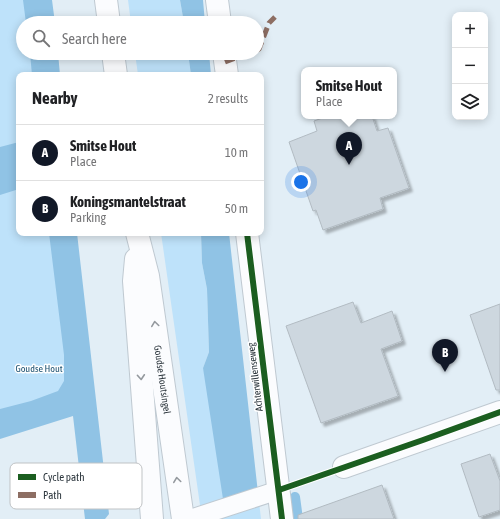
<!DOCTYPE html>
<html lang="en">
<head>
<meta charset="utf-8">
<style>
  body { margin:0; font-family:"Asap Condensed",sans-serif; background:#f2f2f2; color:#202124 }
  .controls { position:absolute; right:12px; top:12px; display:grid; overflow:hidden; border-radius:8px; box-shadow:0 2px 10px #0003 }
  .controls button { width:36px; height:36px; display:grid; place-items:center; padding:0; border:0; border-bottom:1px solid #e0e0e0; background:#fff; color:#202124; font:20px sans-serif }
  .you { position:absolute; left:301px; top:182px; width:14px; height:14px; margin:-10px; border:3px solid #fff; border-radius:50%; background:#1a73e8; box-shadow:0 0 0 6px #1a73e833 }
  .badge { display:grid; place-items:center; width:26px; height:26px; border-radius:50%; background:#111827; color:#fff; font-size:13px; font-weight:700 }
  .pin { position:absolute; translate:-50% -33px; filter:drop-shadow(0 1px 2px #0008) }
  .pin::after { content:''; position:absolute; top:21px; width:14px; height:12px; background:inherit; clip-path:polygon(0 0,100% 0,50% 100%) }
  .popup { position:absolute; left:301px; top:67px; width:96px; height:52px; box-sizing:border-box; display:grid; place-content:center; border-radius:8px; background:#fff; filter:drop-shadow(0 1px 3px #0005); font-size:13px; white-space:nowrap; color:#757577 }
  .popup b { font-size:15px; color:#202124 }
  .popup::after { content:''; position:absolute; left:50%; top:100%; margin-left:-8px; border:8px solid transparent; border-top-color:#fff }
  .list { margin:0; padding:0; list-style:none }
  h2 { display:flex; justify-content:space-between; align-items:center; height:52px; margin:0; padding:0 16px; font-size:17px }
  h2 small { font-size:13px; font-weight:400; color:#757577 }
  .list li { display:grid; grid-template-columns:26px 1fr auto; gap:12px; align-items:center; box-sizing:border-box; height:56px; padding:0 16px; border-top:1px solid #e0e0e0 }
  .list b { display:block; font-size:15px; white-space:nowrap }
  .list p { margin:0; font-size:13px; white-space:nowrap; color:#757577 }
  .list em { font-size:13px; font-style:normal; color:#757577 }
  .icon { flex:none; width:22px; height:22px; fill:none; stroke:currentColor; stroke-width:2; stroke-linecap:round; stroke-linejoin:round }
  .map { position:relative; flex:none; width:500px; height:519px; overflow:hidden }
  .search { position:absolute; background:#fff; box-shadow:0 2px 10px #0003; left:16px; top:16px; width:248px; height:44px; display:flex; align-items:center; gap:10px; box-sizing:border-box; padding:0 14px; border-radius:22px; color:#757577; font-size:15px }
  .panel { position:absolute; background:#fff; box-shadow:0 2px 10px #0003; left:16px; top:72px; width:248px; height:164px; border-radius:8px }
  .map>svg:first-child { display:block }
  .green { fill:#bee2fa }
  .water { fill:#90c3e5 }
  .lines { fill:none; stroke-linecap:round; stroke-linejoin:round }
  .stream { stroke:#90c3e5; stroke-width:10 }
  .building { fill:#cdd7df; stroke:#b2bbc2; filter:url(#shadow) }
  .lane-casing { stroke:#bfc9d1; stroke-width:20 }
  .street-casing { stroke:#bfc9d1; stroke-width:24 }
  .secondary-casing { stroke:#bfc9d1; stroke-width:24 }
  .lane { stroke:#fbfcfe; stroke-width:18 }
  .street { stroke:#fbfcfe; stroke-width:22 }
  .secondary { stroke:#fbfcfe; stroke-width:22 }
  .quiet { stroke:#8d6e63; stroke-width:5; stroke-dasharray:10 5; stroke-linecap:butt }
  .cycleway-casing { stroke:#fff; stroke-width:8 }
  .cycleway { stroke:#1b5e20; stroke-width:6 }
  .oneway { stroke:#94999e }
  .labels { text-anchor:middle; dominant-baseline:central; stroke-width:3; stroke-linejoin:round; paint-order:stroke }
  .park-label { font-size:10px; fill:#215574; stroke:#fff }
  .street-label { font-size:10px; fill:#2c363d; stroke:#fff }
  .key { fill:#fff; stroke:#c0c3c5; stroke-width:1 }
  .key-label { font-size:11px; fill:#2c363d }
</style>
</head>
<body>
<div class="map">
<svg width="500" height="519" viewBox="0 0 500 519">
  <defs>
    <filter id="shadow"><feDropShadow dx="3.5" dy="3.5" stdDeviation="1" flood-color="#0004"/></filter>
  </defs>
  <rect width="100%" height="100%" fill="#e2eef6"/>
  <path class="green" d="M0,0H44L46,23H23V53H49L51,75H19V233H66L80,395L0,424Z
    M128,0H180L184,23H131Z
    M135,53H188L191,75H138Z
    M161,233H201L202,263L207,289L209,352L203,368L258,493L261,519H202Z"/>
  <path class="water" d="M23,0H52L55,23H26Z
    M180,0H203L205,23H184Z
    M30,53H58L60,75H32Z
    M188,53H209L211,75H191Z
    M19,142V189L0,195V147Z
    M49,233H77L109,514L105,519H85L73,416L0,439V409L31,401L58,391L64,381V355Z
    M201,233H229L258,493L223,499L203,368L209,352L207,289L202,263Z"/>
  <g class="lines">
    <path class="stream" d="M295,497L298,519"/>
  </g>
  <path class="building" d="M328,116H372L377,131L388,128L409,188L380,198L383,209L323,230L316,210L313,211L289,142L317,131L314,121Z
    M353,302L361,323L392,311L402,341L381,349L398,396L321,423L286,326Z
    M500,304V390H496L470,315Z
    M490,454L500,481V510L479,517L461,464Z
    M382,485L394,519H298V515Z"/>
  <g class="lines">
    <g class="lane-casing">
      <path id="lane" d="M190,519L279,490"/>
    </g>
    <g class="street-casing">
      <path id="street" d="M217,0L220,23
        M224,53L227,75
        M247,233L282,519
        M344,467L500,412"/>
    </g>
    <g class="secondary-casing">
      <g id="secondary">
        <path d="M106,0L109,23"/>
        <path d="M113,53L116,75"/>
        <path id="s1" d="M137,233L148,276L183,519"/>
        <path d="M136,259L134,281L152,519"/>
      </g>
    </g>
    <use href="#lane" class="lane"/>
    <use href="#street" class="street"/>
    <use href="#secondary" class="secondary"/>
    <path class="quiet" d="M257,50L259,49L269,23L275,17
      M225,62L248,53"/>
    <g class="cycleway-casing">
      <path id="cycleway" d="M247,233L282,519
        M279,490L423,440L500,412"/>
    </g>
    <use href="#cycleway" class="cycleway"/>
  </g>
  <defs><path id="oneway-chevron" d="M-2-3.5L2.5 0L-2 3.5" fill="none" stroke-width="1.6" stroke-linecap="round" stroke-linejoin="round"/></defs>
  <g class="oneway">
    <use href="#oneway-chevron" transform="translate(155 324) rotate(-98)"/>
    <use href="#oneway-chevron" transform="translate(141 377) rotate(86)"/>
    <use href="#oneway-chevron" transform="translate(177 480) rotate(-98)"/>
  </g>
  <g class="labels">
    <g class="park-label">
      <text x="39" y="368">Goudse Hout</text>
    </g>
    <g class="street-label">
      <text transform="translate(255 377) rotate(-97)">Achterwillenseweg</text>
      <text stroke="none"><textPath href="#s1" startOffset="149">Goudse Houtsingel</textPath></text>
    </g>
  </g>
  <rect x="10" y="463" width="132" height="46" rx="6" class="key"/>
  <rect x="18" y="474" width="18" height="6" fill="#1b5e20"/>
  <rect x="18" y="492" width="18" height="6" fill="#8d6e63"/>
  <g class="key-label">
    <text x="43" y="481">Cycle path</text>
    <text x="43" y="499">Path</text>
  </g>
</svg>
<div class="controls">
<button>+</button>
<button>−</button>
<button><svg class="icon" aria-label="layers" viewBox="0 0 24 24"><path d="M12 4l9 5-9 5-9-5zM3 14l9 5 9-5"/></svg></button>
</div>
<div class="you"></div>
<div class="pin badge" style="left:349px;top:165px">A</div>
<div class="popup"><b>Smitse Hout</b>Place</div>
<div class="pin badge" style="left:445px;top:372px">B</div>
<div class="search"><svg class="icon" aria-label="search" viewBox="0 0 24 24"><circle cx="10" cy="10" r="6"/><path d="M15 15l6 6"/></svg>Search here</div>
<section class="panel">
<h2>Nearby<small>2 results</small></h2>
<ul class="list">
<li><span class="badge">A</span><div><b>Smitse Hout</b><p>Place</p></div><em>10 m</em></li>
<li><span class="badge">B</span><div><b>Koningsmantelstraat</b><p>Parking</p></div><em>50 m</em></li>
</ul>
</section>
</div>
</body>
</html>
